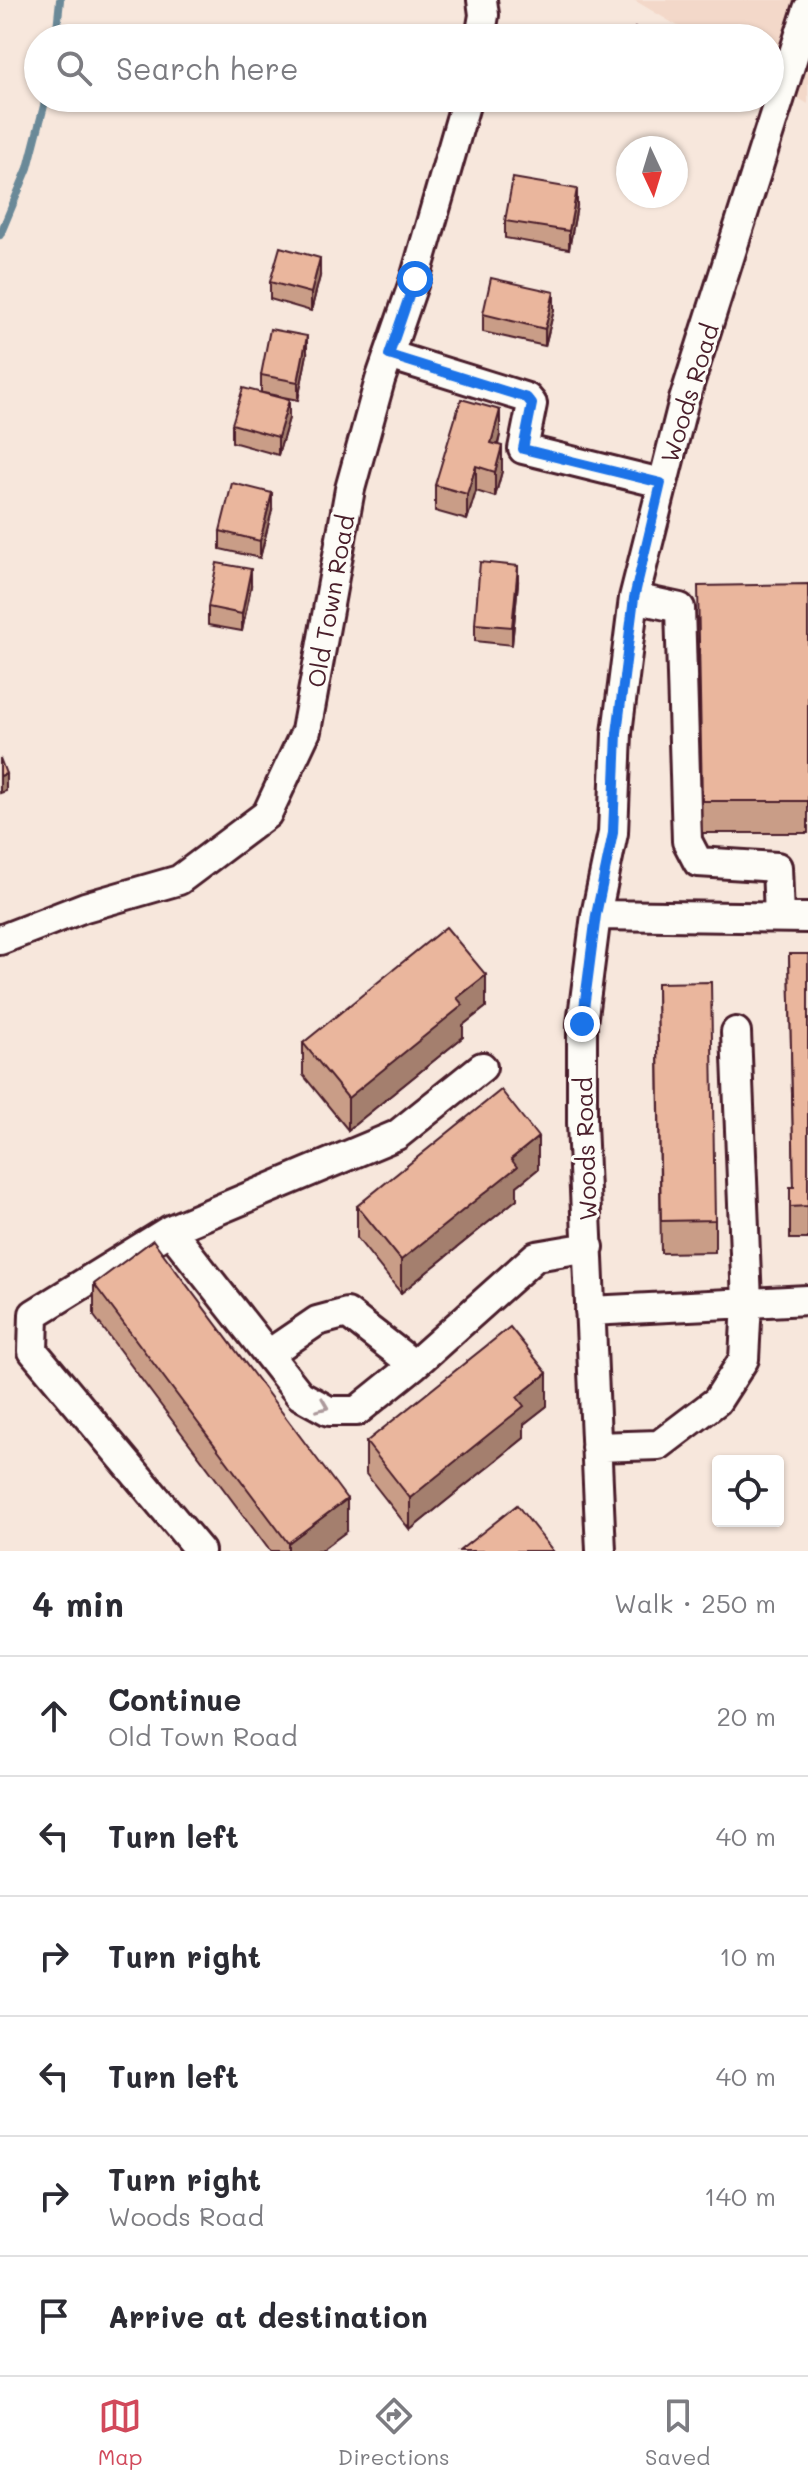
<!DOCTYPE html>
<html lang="en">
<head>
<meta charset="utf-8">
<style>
  body { margin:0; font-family:Mali,sans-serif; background:#f7f7f7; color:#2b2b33 }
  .controls { position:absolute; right:24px; bottom:24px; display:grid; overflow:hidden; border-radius:8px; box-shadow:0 2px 6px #0004 }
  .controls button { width:72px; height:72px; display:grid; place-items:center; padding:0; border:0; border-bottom:2px solid #e1e1e2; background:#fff; color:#2b2b33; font:40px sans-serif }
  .compass { position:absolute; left:616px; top:136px; width:72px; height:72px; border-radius:50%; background:#fff; box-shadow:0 2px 6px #0004; rotate:176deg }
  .stop { position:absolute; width:24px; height:24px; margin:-18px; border:6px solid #1a73e8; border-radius:50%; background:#fff }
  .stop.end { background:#1a73e8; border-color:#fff; box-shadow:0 2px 8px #0008 }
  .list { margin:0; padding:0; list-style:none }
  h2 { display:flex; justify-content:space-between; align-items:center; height:104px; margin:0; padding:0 32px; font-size:34px }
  h2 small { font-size:26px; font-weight:400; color:#7c7c81 }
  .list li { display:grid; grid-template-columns:52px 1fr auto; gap:24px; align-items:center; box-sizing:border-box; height:120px; padding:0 32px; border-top:2px solid #e1e1e2 }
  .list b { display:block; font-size:30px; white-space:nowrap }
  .list p { margin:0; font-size:26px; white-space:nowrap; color:#7c7c81 }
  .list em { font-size:26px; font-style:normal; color:#7c7c81 }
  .icon { flex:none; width:44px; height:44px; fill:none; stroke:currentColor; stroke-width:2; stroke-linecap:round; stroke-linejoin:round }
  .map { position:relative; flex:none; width:808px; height:1551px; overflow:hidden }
  .search { position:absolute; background:#fff; box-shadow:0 2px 6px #0004; left:24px; right:24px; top:24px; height:88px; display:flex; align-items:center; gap:20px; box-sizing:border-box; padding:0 28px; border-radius:44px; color:#7c7c81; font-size:30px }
  .sheet { height:824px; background:#fff }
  nav { display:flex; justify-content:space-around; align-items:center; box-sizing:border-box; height:112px; border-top:2px solid #e1e1e2; background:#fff; font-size:22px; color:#7c7c81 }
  nav a { display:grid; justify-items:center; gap:4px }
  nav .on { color:#d1495b }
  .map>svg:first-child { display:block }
  .built { fill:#f3d8c9 }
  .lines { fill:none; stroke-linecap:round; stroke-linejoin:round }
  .stream { stroke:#6b8998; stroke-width:8 }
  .minor-casing { stroke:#4a1f2b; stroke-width:34 }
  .minor { stroke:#fdfcf7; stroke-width:28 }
  .wall { fill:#c99d87; stroke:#4a1f2b; stroke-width:2 }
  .shaded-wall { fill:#a47f6e; stroke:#4a1f2b; stroke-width:2 }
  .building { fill:#eab69d; stroke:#4a1f2b; stroke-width:2 }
  .oneway { stroke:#ac999b }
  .route { stroke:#1a73e8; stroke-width:10 }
  .labels { text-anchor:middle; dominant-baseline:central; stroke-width:6; stroke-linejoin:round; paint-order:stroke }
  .street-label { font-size:24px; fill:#4a1f2b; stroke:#fdfcf7 }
</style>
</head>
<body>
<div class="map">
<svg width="808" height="1551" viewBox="0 0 808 1551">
  <rect width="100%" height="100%" fill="#f7e7dc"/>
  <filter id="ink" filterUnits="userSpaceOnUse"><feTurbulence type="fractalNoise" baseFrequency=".0125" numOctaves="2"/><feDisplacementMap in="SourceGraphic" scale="16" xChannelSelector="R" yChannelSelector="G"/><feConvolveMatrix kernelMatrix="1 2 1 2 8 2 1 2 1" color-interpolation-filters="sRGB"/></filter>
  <g filter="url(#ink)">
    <path class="built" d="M634,0H808V104L770,81V38H698Z"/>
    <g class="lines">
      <path class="stream" d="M56,38L60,0
        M0,235L28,168L46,98"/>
      <g class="minor-casing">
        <path id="minor" d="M480,38L484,15L482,0
          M389,355L527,398L532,404L523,449L661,483
          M634,598L680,608L687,841L698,862L777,867L779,917
          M596,915L808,918
          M0,940L85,907L179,880L267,814L306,731L350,489L380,380L415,279L467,98
          M170,1230L397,1135L482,1067
          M590,1311L808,1300
          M270,1353L317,1321L347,1313L414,1365
          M596,1447L659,1445L717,1401L744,1359L747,1302L736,1032
          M200,1551L33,1351L34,1314L170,1230L300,1395L329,1411H357L414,1365L536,1256L589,1247
          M601,1551L582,1123V1024L596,915L613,833L617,733L634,598L684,400L808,9"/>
      </g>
      <use href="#minor" class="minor"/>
    </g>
    <path class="wall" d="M577,206L569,249L505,238V221Z
      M320,276L311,311L270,299V282Z
      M554,310L545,346L483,332V314Z
      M307,354L298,400L263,393L289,418L278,455L232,442V424L261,393V375Z
      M500,435L498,445L502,471L495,497L476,491L467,520L435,511V485Z
      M272,510L260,558L220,549V531Z
      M518,583L512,645L475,641V624Z
      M808,584V833H702L698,618Z
      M251,586L242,631L208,625V607Z
      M789,954H808V1239H790V1187H794Z
      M657,983L715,1220V1252L661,1253Z
      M486,1007L463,1025V1037L348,1130L303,1075V1043Z
      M538,1169L517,1186V1199L401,1293L357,1238V1206Z
      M94,1284L347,1531L320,1551H270L94,1316Z
      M547,1406L524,1424V1438L410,1530L366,1474V1442Z"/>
    <path class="shaded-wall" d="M577,189V206L569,249V231Z
      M320,258V276L311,311V293Z
      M554,292V310L545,346V329Z
      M307,336V354L298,400V382Z
      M289,400V418L278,455V437Z
      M500,410V435L491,468V443Z
      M502,446V471L495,497V472Z
      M476,466V491L467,520V494Z
      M272,493V510L260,558V541Z
      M518,566V583L512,645V627Z
      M251,569V586L242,631V614Z
      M6,774V791L0,793V776Z
      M486,975V1007L463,1025V1037L348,1130V1098L457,998Z
      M538,1137V1169L517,1186V1199L401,1293V1260L511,1159Z
      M547,1373V1406L524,1424V1438L410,1530V1498L517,1397Z
      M347,1499V1531L320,1551H288V1543Z"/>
    <path class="building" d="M635,28L659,36V38H632Z
      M513,178L577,189L569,231L505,221Z
      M280,247L320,258L311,293L270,282Z
      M491,278L554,292L545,329L483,314Z
      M270,329L307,336L298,382L261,375Z
      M243,388L289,400L278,437L232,424Z
      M461,399L500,410L491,443L502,446L495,472L476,466L467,494L435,485Z
      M232,483L272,493L260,541L220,531Z
      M480,562L518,566L512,627L475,624Z
      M217,563L251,569L242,614L208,607Z
      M808,584V801H702L698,586Z
      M0,758L6,774L0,776Z
      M446,927L486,975L457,998L463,1005L348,1098L303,1043Z
      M789,954H808V1206L790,1207V1187H794Z
      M711,982L715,1220L661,1221L657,983Z
      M501,1090L538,1137L511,1159L517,1167L401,1260L357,1206Z
      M153,1240L347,1499L288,1543L94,1284Z
      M510,1327L547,1373L517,1397L524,1406L410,1498L366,1442Z
      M517,1505L553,1551H459Z"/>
    <defs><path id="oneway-chevron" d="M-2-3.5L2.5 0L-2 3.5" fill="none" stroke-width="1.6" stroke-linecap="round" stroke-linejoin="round" transform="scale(2)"/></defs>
    <use class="oneway" href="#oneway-chevron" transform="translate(323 1406) rotate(22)"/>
  </g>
  <g class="lines" filter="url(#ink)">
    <path class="route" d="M415,279L389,355L527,398L532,404L523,449L661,483L634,598L617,733L613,833L596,915L582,1024"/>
  </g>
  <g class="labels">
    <g class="street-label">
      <text transform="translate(689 393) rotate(-73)">Woods Road</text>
      <text transform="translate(330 601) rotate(-80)">Old Town Road</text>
      <text transform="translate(585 1149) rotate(-92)">Woods Road</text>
    </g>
  </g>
</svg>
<div class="controls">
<button><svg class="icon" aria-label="locate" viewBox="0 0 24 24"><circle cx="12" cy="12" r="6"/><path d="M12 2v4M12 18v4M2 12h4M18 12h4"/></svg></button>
</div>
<svg class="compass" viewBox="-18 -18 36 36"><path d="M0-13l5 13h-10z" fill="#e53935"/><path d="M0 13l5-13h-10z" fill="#7c7c81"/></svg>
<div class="stop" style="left:415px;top:279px"></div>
<div class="stop end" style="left:582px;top:1024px"></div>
<div class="search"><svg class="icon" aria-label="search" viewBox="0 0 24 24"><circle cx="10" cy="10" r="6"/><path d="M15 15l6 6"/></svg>Search here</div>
</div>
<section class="sheet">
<h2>4 min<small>Walk · 250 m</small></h2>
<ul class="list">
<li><svg class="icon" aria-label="ahead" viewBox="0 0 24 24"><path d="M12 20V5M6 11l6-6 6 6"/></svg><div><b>Continue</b><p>Old Town Road</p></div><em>20 m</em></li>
<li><svg class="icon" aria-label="left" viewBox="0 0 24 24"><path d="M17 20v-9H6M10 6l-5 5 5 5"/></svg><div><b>Turn left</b></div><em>40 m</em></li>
<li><svg class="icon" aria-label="right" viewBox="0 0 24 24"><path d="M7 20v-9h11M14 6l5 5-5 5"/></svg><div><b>Turn right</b></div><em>10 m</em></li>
<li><svg class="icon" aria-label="left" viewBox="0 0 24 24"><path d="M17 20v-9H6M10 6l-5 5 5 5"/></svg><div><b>Turn left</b></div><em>40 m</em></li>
<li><svg class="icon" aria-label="right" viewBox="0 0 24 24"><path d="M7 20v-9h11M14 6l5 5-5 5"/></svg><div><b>Turn right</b><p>Woods Road</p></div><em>140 m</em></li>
<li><svg class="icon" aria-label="arrive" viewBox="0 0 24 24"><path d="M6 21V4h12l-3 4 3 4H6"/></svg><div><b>Arrive at destination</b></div></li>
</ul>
</section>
<nav>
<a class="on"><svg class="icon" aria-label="map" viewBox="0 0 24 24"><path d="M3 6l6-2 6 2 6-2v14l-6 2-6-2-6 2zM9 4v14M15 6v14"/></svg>Map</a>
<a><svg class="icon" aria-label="directions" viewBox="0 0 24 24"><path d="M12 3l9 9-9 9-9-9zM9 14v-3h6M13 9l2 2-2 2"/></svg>Directions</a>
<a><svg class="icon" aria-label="saved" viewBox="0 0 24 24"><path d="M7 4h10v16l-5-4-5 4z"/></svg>Saved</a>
</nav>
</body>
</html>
